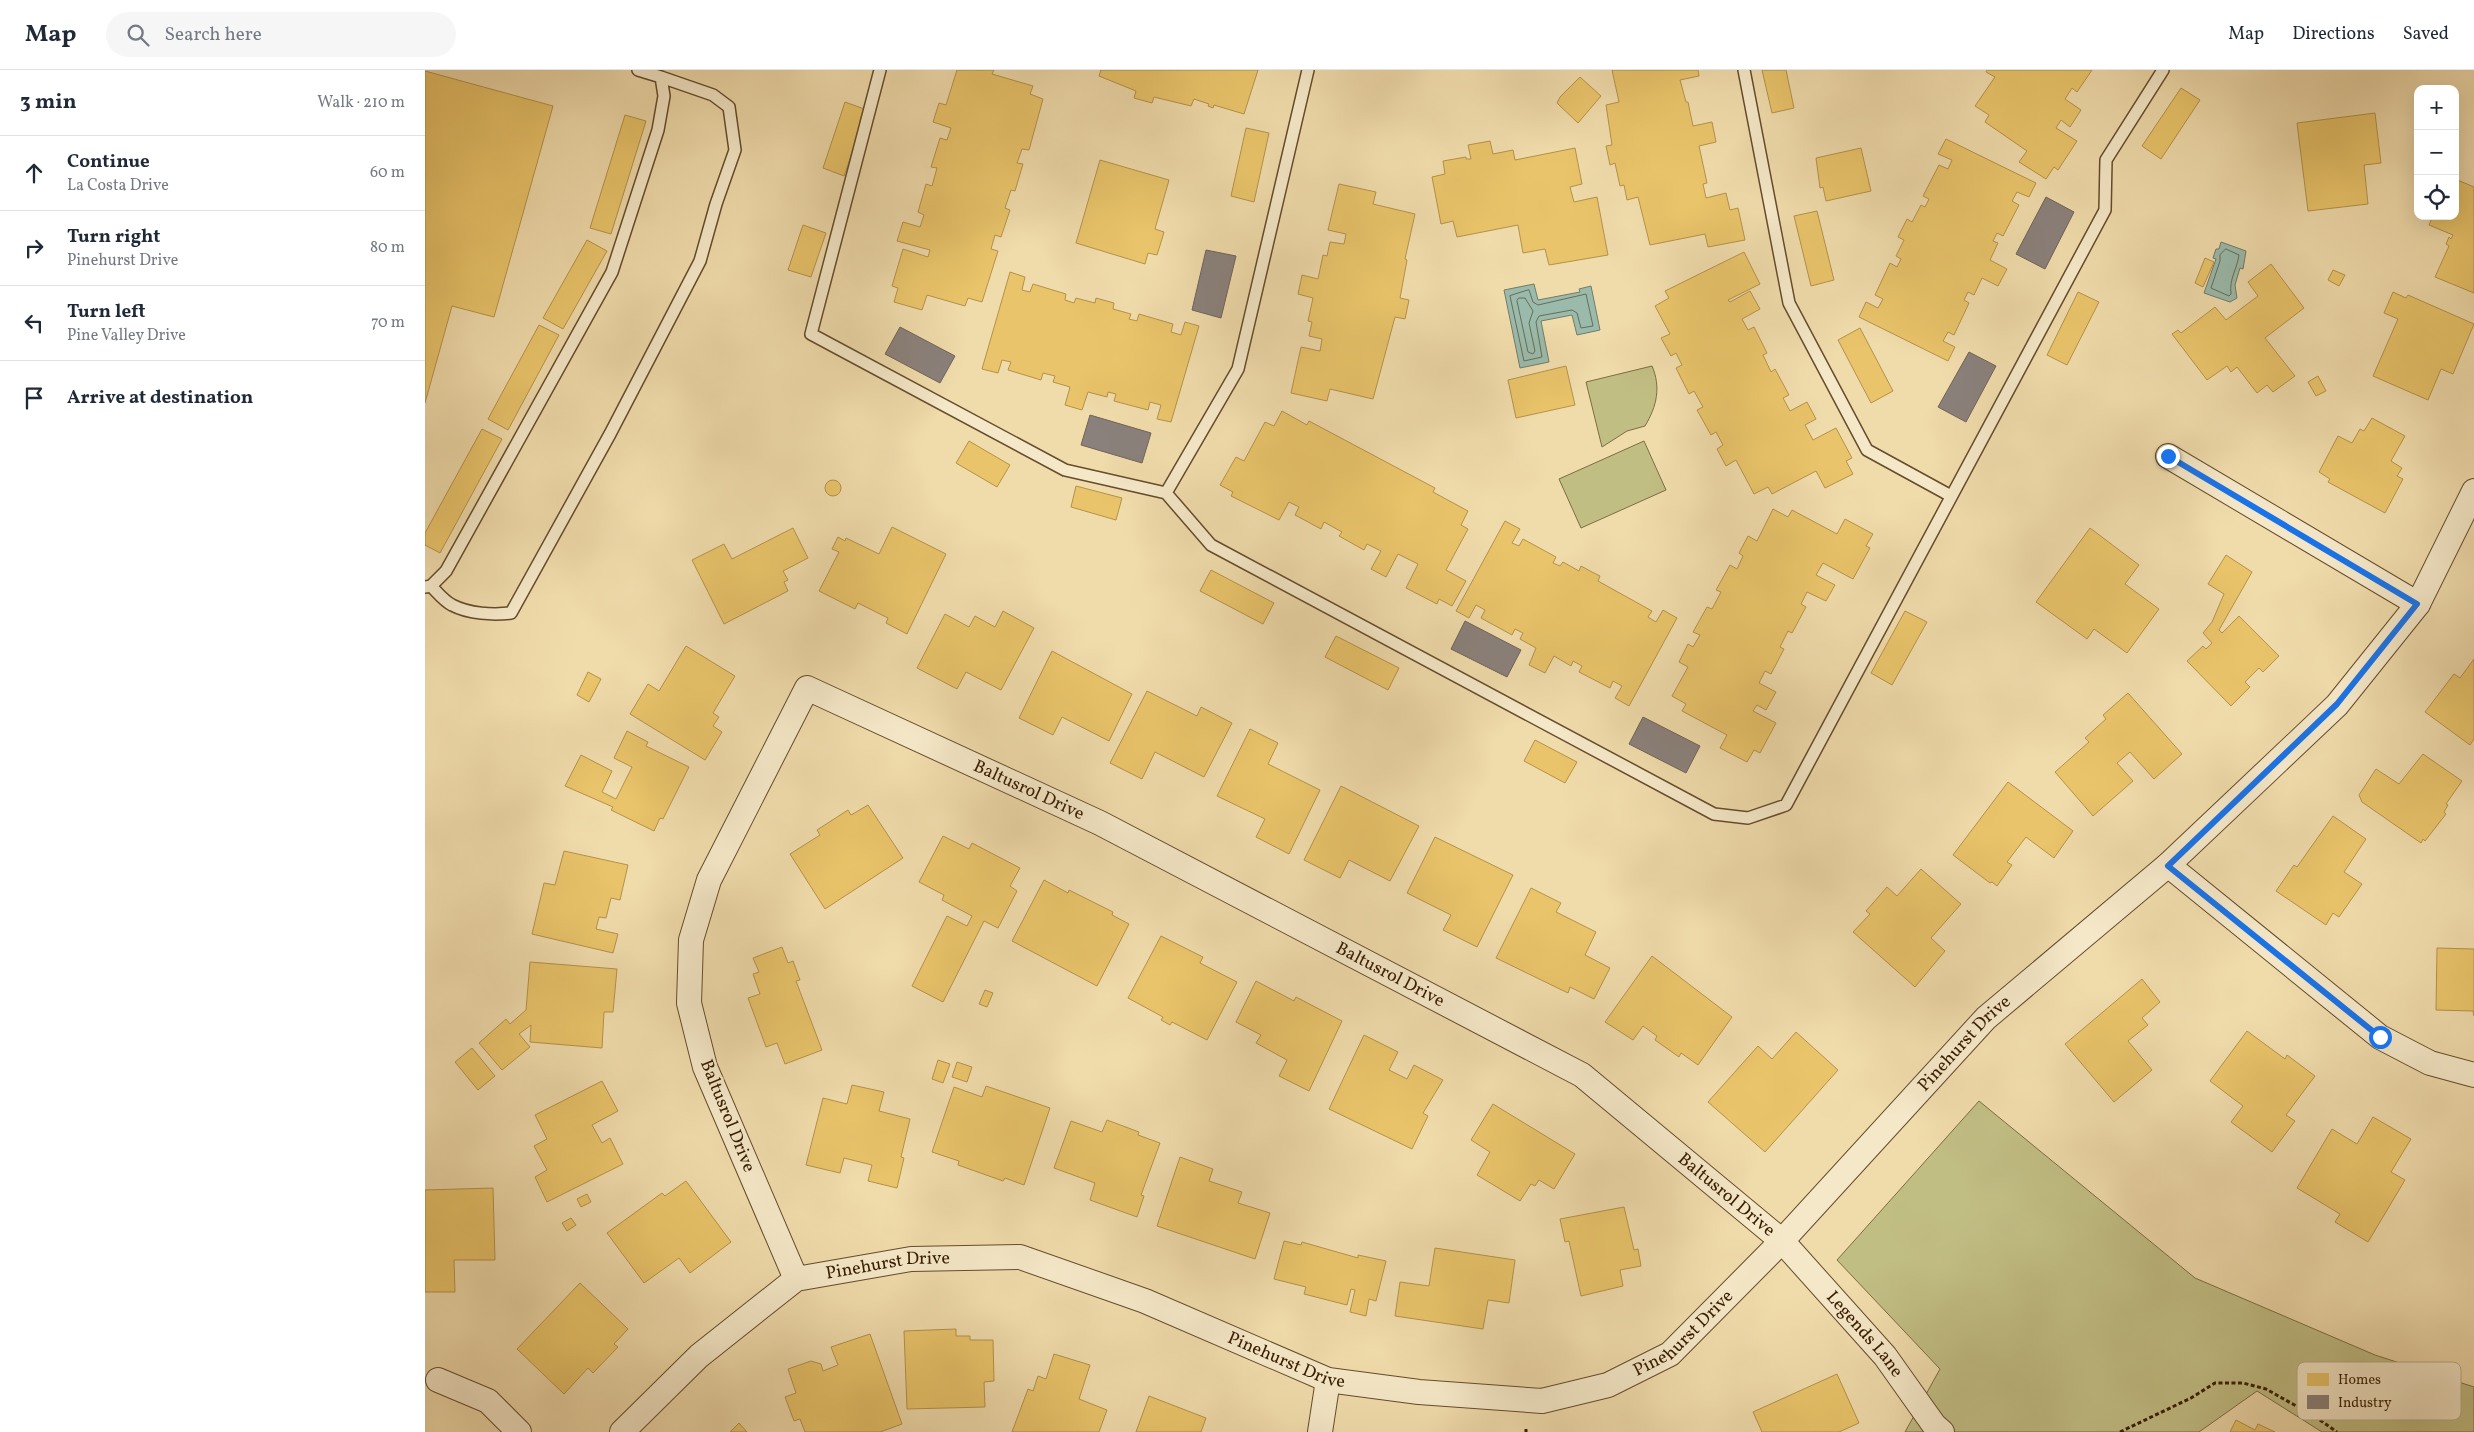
<!DOCTYPE html>
<html lang="en">
<head>
<meta charset="utf-8">
<style>
  body { margin:0; font-family:Vollkorn,serif; background:#f6f6f7; color:#1f2937 }
  .controls { position:absolute; right:15px; top:15px; display:grid; overflow:hidden; border-radius:10px; box-shadow:0 5px 20px #0002 }
  .controls button { width:45px; height:45px; display:grid; place-items:center; padding:0; border:0; border-bottom:1px solid #e0e1e3; background:#fff; color:#1f2937; font:25px sans-serif }
  .stop { position:absolute; width:15px; height:15px; margin:-11px; border:4px solid #1a73e8; border-radius:50%; background:#fff }
  .stop.end { background:#1a73e8; border-color:#fff; box-shadow:0 1px 5px #0008 }
  .list { margin:0; padding:0; list-style:none }
  h2 { display:flex; justify-content:space-between; align-items:center; height:65px; margin:0; padding:0 20px; font-size:21px }
  h2 small { font-size:16px; font-weight:400; color:#747a83 }
  .list li { display:grid; grid-template-columns:32px 1fr auto; gap:15px; align-items:center; box-sizing:border-box; height:75px; padding:0 20px; border-top:1px solid #e0e1e3 }
  .list b { display:block; font-size:19px; white-space:nowrap }
  .list p { margin:0; font-size:16px; white-space:nowrap; color:#747a83 }
  .list em { font-size:16px; font-style:normal; color:#747a83 }
  .icon { flex:none; width:28px; height:28px; fill:none; stroke:currentColor; stroke-width:2; stroke-linecap:round; stroke-linejoin:round }
  .map { position:relative; flex:none; width:2049px; height:1362px; overflow:hidden }
  header { display:flex; align-items:center; gap:30px; box-sizing:border-box; height:70px; padding:0 25px; background:#fff; border-bottom:1px solid #e0e1e3 }
  header strong { font-size:24px }
  nav { display:flex; gap:28px; margin-inline-start:auto; font-size:18px }
  .search { width:350px; height:45px; background:#f6f6f7; display:flex; align-items:center; gap:12px; box-sizing:border-box; padding:0 18px; border-radius:28px; color:#747a83; font-size:19px }
  main { display:flex }
  aside { flex:1; background:#fff }
  .map>svg:first-child { display:block }
  .green { fill:#c1be84; stroke:#7c6d42 }
  .water { fill:#9abbac; stroke:#727b67 }
  .homes { fill:#e9c46a; stroke:#b4924a }
  .industry { fill:#8a817c; stroke:#716357 }
  .lines { fill:none; stroke-linecap:round; stroke-linejoin:round }
  .shore { stroke:#686c56; stroke-width:1 }
  .lane-casing { stroke:#654c2b; stroke-width:14 }
  .street-casing { stroke:#654c2b; stroke-width:26 }
  .path { stroke:#371c00; stroke-width:3; stroke-dasharray:4 2.5; stroke-linecap:butt }
  .lane { stroke:#f5e8c8; stroke-width:11 }
  .street { stroke:#f5e8c8; stroke-width:24 }
  .route { stroke:#1a73e8; stroke-width:6 }
  .labels { text-anchor:middle; dominant-baseline:central; stroke-width:5; stroke-linejoin:round; paint-order:stroke }
  .street-label { font-size:18px; fill:#371c00; stroke:#f5e8c8 }
  .key { fill:#f5e8c8; stroke:#bcab8c; stroke-width:1 }
  .key-label { font-size:14px; fill:#371c00 }
</style>
</head>
<body>
<header>
<strong>Map</strong>
<div class="search"><svg class="icon" aria-label="search" viewBox="0 0 24 24"><circle cx="10" cy="10" r="6"/><path d="M15 15l6 6"/></svg>Search here</div>
<nav><a>Map</a><a>Directions</a><a>Saved</a></nav>
</header>
<main>
<aside>
<h2>3 min<small>Walk · 210 m</small></h2>
<ul class="list">
<li><svg class="icon" aria-label="ahead" viewBox="0 0 24 24"><path d="M12 20V5M6 11l6-6 6 6"/></svg><div><b>Continue</b><p>La Costa Drive</p></div><em>60 m</em></li>
<li><svg class="icon" aria-label="right" viewBox="0 0 24 24"><path d="M7 20v-9h11M14 6l5 5-5 5"/></svg><div><b>Turn right</b><p>Pinehurst Drive</p></div><em>80 m</em></li>
<li><svg class="icon" aria-label="left" viewBox="0 0 24 24"><path d="M17 20v-9H6M10 6l-5 5 5 5"/></svg><div><b>Turn left</b><p>Pine Valley Drive</p></div><em>70 m</em></li>
<li><svg class="icon" aria-label="arrive" viewBox="0 0 24 24"><path d="M6 21V4h12l-3 4 3 4H6"/></svg><div><b>Arrive at destination</b></div></li>
</ul>
</aside>
<div class="map">
<svg width="2049" height="1362" viewBox="0 0 2049 1362">
  <rect width="100%" height="100%" fill="#f0dbab"/>
  <filter id="stains"><feTurbulence type="fractalNoise" baseFrequency=".004" numOctaves="4"/><feColorMatrix values="0 0 0 0 .2 0 0 0 0 .09 0 0 0 0 .02 0 0 0 .5 -.17"/></filter>
  <radialGradient id="worn" r=".72"><stop offset=".6" stop-color="#630" stop-opacity="0"/><stop offset="1" stop-color="#630" stop-opacity=".3"/></radialGradient>
  <path class="green" d="M1227,296C1236,317 1232,336 1220,356L1202,361L1177,377L1161,312Z
    M1219,371L1241,420L1156,458L1134,409Z
    M1554,1031L1770,1208L1950,1285L2049,1317V1362H1897L1832,1321L1774,1362H1480L1515,1299L1412,1190Z"/>
  <path class="water" d="M1796,172L1821,181L1818,199L1815,198L1810,215L1812,228L1805,232L1779,223L1791,189L1788,188L1791,179H1794Z
    M1109,214L1113,230L1155,222L1154,219L1166,216L1175,260L1152,265L1147,245L1116,251L1124,292L1095,298L1079,220Z"/>
  <path class="homes" d="M532,0H569L567,4L608,16L605,24L618,29L604,80L597,79L592,93L598,94L590,121L586,120L580,138L585,140L576,167L570,165L566,179L573,181L557,232L543,228L540,236L502,225L497,240L469,232L473,218L467,216L478,179L503,187L505,180L472,171L478,152L495,157L499,145L493,142L501,114L507,116L512,98L506,97L515,68L522,70L526,58L508,52L514,33L521,35Z
    M676,0H675H833L819,44L789,35L788,38L783,36L784,34L769,29L766,36L729,27L727,33L709,28L711,21L674,6Z
    M1187,0H1273L1274,6L1255,10L1261,32H1263L1268,56L1287,52L1291,72L1274,76L1282,113L1278,114L1281,128L1301,123L1305,140L1313,138L1320,170L1283,177L1280,164L1225,175L1213,127L1202,130L1199,115L1195,116L1190,93L1185,95L1181,76L1187,75L1181,35L1194,32Z
    M1337,0H1361L1369,38L1347,43Z
    M1562,0H1667L1652,22L1647,18L1640,29L1656,40L1645,57L1636,50L1631,58L1652,71L1633,100L1629,97L1621,109L1594,92L1602,81L1560,52L1564,45L1550,36L1570,7L1561,2Z
    M0,1L128,36L69,247L27,236L0,333Z
    M1155,7L1176,26L1153,53L1132,33L1135,27Z
    M1756,18L1775,30L1736,89L1717,76Z
    M420,32L442,40L419,106L398,98Z
    M1950,43L1956,93L1939,95L1943,134L1883,141L1872,53Z
    M200,45L221,51L186,164L165,158Z
    M821,58L844,63L829,132L806,126Z
    M1521,69L1611,113L1604,127L1592,122L1587,131L1594,135L1578,166L1572,163L1568,171L1573,173L1565,190L1582,199L1573,216L1557,208L1549,225L1543,222L1539,230L1544,233L1529,265L1523,262L1518,271L1530,277L1523,291L1434,247L1441,232L1453,238L1458,229L1450,225L1465,193L1472,197L1476,189L1471,186L1479,170L1473,167L1482,149L1487,152L1496,135L1500,137L1504,129L1498,126L1514,95L1523,99L1527,90L1513,84Z
    M1065,71L1068,84L1088,80L1090,90L1150,78L1157,114L1145,117L1149,132L1172,127L1183,185L1124,195L1120,179L1098,183L1093,155L1032,167L1028,151L1016,154L1007,107L1020,104L1018,91L1041,87V89H1046L1043,75Z
    M1436,78L1446,121L1401,131L1398,117L1395,118L1391,88Z
    M675,90L744,110L730,159L739,162L737,169L732,185L723,183L720,194L651,173Z
    M2030,109L2049,117V223L2010,207L2024,176L2021,174L2024,167L2026,169L2028,165L2004,155L2008,146H2030Z
    M914,114L951,122L948,134L990,144L980,189L982,190L975,228L984,230L980,249L970,247L948,329L905,319L902,331L866,323L876,277L895,281L897,269L884,266L887,252L883,251L888,228L873,224L877,205L893,209L898,185L902,186L905,172L919,174L921,164L903,160Z
    M1392,141L1409,210L1386,216L1369,146Z
    M378,155L401,163L386,207L363,200Z
    M162,170L182,181L138,259L118,248Z
    M1319,182L1335,214L1303,230L1305,232L1325,221L1335,239L1317,249L1323,260L1329,257L1342,283L1338,285L1346,302L1350,299L1364,325L1358,328L1365,341L1382,332L1391,349L1380,355L1388,370L1411,358L1427,388L1421,391L1428,404L1400,418L1391,401L1347,424L1343,417L1329,424L1311,390L1301,396L1292,379L1298,375L1291,362L1286,365L1272,340L1278,337L1269,321L1264,324L1251,298L1257,295L1251,283L1246,286L1236,268L1245,264L1230,236L1244,228L1240,221Z
    M1780,188L1789,192L1778,217L1770,213Z
    M1846,194L1879,238L1840,268L1870,306L1848,322L1842,315L1832,323L1812,297L1806,302L1802,296L1782,310L1747,264L1753,260L1756,263L1790,237L1801,250L1833,226L1823,212Z
    M1908,200L1920,205L1914,216L1903,210Z
    M585,202L600,207L597,220L605,222L608,214L641,224L640,230L649,233L651,228L670,233L671,228L689,233L688,239L706,244L704,249L712,251L714,244L748,254L746,262L756,265L760,252L774,256L746,352L732,349L736,335L725,332L723,340L689,331L691,324L683,322L682,327L663,322L657,340L640,335L645,317L628,312L630,306L618,303L616,310L583,300L586,292L577,290L573,303L557,299Z
    M1653,222L1674,232L1642,295L1622,285Z
    M1968,222L1981,228L1983,225L2049,254L2028,304L2016,299L2003,330L1948,306L1973,249L1959,243Z
    M114,255L134,265L83,360L63,349Z
    M1435,258L1468,321L1446,333L1413,270Z
    M1141,296L1150,335L1091,348L1083,310Z
    M1893,306L1901,321L1891,326L1883,312Z
    M857,341L882,355L884,351L1010,418L1008,422L1043,441L1036,455L1043,459L1021,500L1041,511L1027,536L1014,529L1012,534L981,518L993,494L973,484L961,507L946,499L956,481L942,474L939,480L914,466L917,462L899,452L896,459L870,445L874,437L864,432L854,450L806,426L808,422L795,415L811,387L819,391L840,352L849,356Z
    M1947,348L1980,366L1966,391L1977,398L1972,406L1978,409L1960,443L1903,412L1905,409L1894,402L1913,366L1927,373L1935,359L1939,361Z
    M57,359L77,369L15,483L0,475V463Z
    M544,371L585,395L572,417L531,393Z
    M400 418a8 8 0 1 1 16 0a8 8 0 1 1-16 0Z
    M651,416L697,428L691,450L646,437Z
    M1348,439L1363,447L1367,440L1412,464L1420,449L1448,464L1441,476L1445,478L1428,509L1398,493L1391,505L1410,515L1401,531L1382,522L1376,534L1381,537L1367,563L1363,561L1355,577L1359,579L1346,604L1340,601L1334,613L1351,622L1341,640L1332,635L1328,641L1351,653L1335,683L1329,680L1322,692L1295,678L1302,665L1257,641L1261,634L1247,626L1263,597L1254,592L1263,574L1268,577L1275,565L1268,562L1282,537L1287,539L1296,522L1291,520L1305,495L1312,499L1318,486L1314,483L1323,466L1332,471Z
    M1080,451L1095,459L1087,473L1094,476L1098,469L1131,487L1128,493L1135,496L1138,492L1154,501L1156,496L1167,502L1175,506L1173,511L1227,541L1223,547L1231,552L1238,540L1252,548L1204,636L1190,628L1197,616L1188,611L1185,618L1154,602L1157,596L1148,591L1146,596L1129,586L1120,603L1104,595L1111,578L1095,569L1098,563L1090,559L1087,565L1056,548L1060,540L1051,535L1044,548L1031,541Z
    M467,457L521,484L482,564L461,553L463,548L433,533L430,539L394,521L414,482L407,479L413,467L420,471L421,468L454,484Z
    M368,458L383,488L358,501L363,510L359,512L363,521L299,554L267,490L299,474L307,489Z
    M1665,458L1714,495L1700,514L1734,539L1702,583L1669,559L1662,569L1611,532Z
    M1801,485L1827,502L1794,560L1797,563L1814,546L1854,586L1838,602L1834,598L1820,612L1825,617L1806,636L1762,591L1778,576L1781,579L1787,573L1778,563L1787,552L1799,524L1783,514Z
    M786,500L849,533L838,554L775,521Z
    M578,541L609,558L576,620L541,602L532,619L492,598L520,544L544,557L550,546L570,557Z
    M1480,541L1502,552L1467,615L1446,603Z
    M911,566L974,598L963,620L900,587Z
    M261,576L310,606L288,643L294,647L288,656L297,662L280,690L205,644L223,614L234,621Z
    M627,581L707,624L684,671L637,647L628,665L594,648Z
    M2049,589V669L2045,675L2000,642L2029,604L2035,608Z
    M163,602L176,609L164,632L152,625Z
    M722,621L772,646L776,637L807,653L779,707L730,682L717,709L685,693Z
    M1703,623L1757,684L1729,709L1705,682L1692,693L1708,711L1668,746L1630,702L1664,672L1660,668L1681,649L1678,645Z
    M825,659L853,673L843,694L895,720L864,784L831,767L840,749L792,726Z
    M202,661L223,672L221,676L264,697L238,749L235,748L229,761L186,740L188,737L140,716L156,685L187,701L177,722L191,729L207,697L189,688Z
    M1110,670L1152,692L1140,713L1099,691Z
    M1998,684L2037,711L2021,734L2023,735L2019,742L2021,744L2000,771L1998,769L1996,773L1937,732L1934,725L1951,699L1974,714Z
    M1583,712L1648,761L1629,788L1601,767L1582,792L1587,795L1572,816L1567,812L1565,813L1528,785Z
    M916,716L994,756L965,811L924,790L915,808L879,790Z
    M443,735L478,788L400,839L365,784L395,765L392,760L423,740L426,745Z
    M1908,746L1941,769L1919,802L1937,814L1914,847L1908,843L1901,855L1851,821L1869,795L1872,797Z
    M518,766L544,779L547,773L595,798L585,816L592,821L573,858L559,851L518,932L487,916L522,846L542,856L547,846L517,830L519,825L494,812Z
    M1010,767L1088,805L1052,877L1018,860L1026,845L982,823Z
    M139,781L203,795L195,830L186,828L181,848L174,847L171,859L193,864L188,883L107,864L119,813L130,815Z
    M1496,799L1536,834L1506,868L1520,881L1490,917L1428,862L1445,844L1441,841L1462,817L1472,826Z
    M619,810L643,823L644,820L688,842L687,845L704,854L672,916L587,871Z
    M1106,818L1136,833L1131,842L1171,862L1160,885L1185,898L1169,929L1145,917L1143,923L1071,888Z
    M736,866L778,887L775,893L812,912L782,970L747,952L745,955L736,950L738,947L703,928Z
    M357,877L363,893L368,891L375,910L371,911L397,980L360,994L352,973L341,977L323,928L335,924L328,904L334,902L328,888Z
    M2012,878L2049,879V946L2048,941L2011,940Z
    M1227,886L1307,947L1273,995L1256,983L1254,987L1230,970L1232,966L1218,956L1208,970L1180,952Z
    M105,892L192,899L188,942H179L177,978L105,972L106,955L94,964L105,977L77,1000L54,973L81,949L85,954L101,940Z
    M1717,909L1735,932L1717,948L1723,955L1703,971L1727,1000L1689,1032L1640,974Z
    M831,911L869,931L871,927L917,951L884,1021L854,1006L862,990L831,973L836,965L811,952Z
    M560,920L568,923L562,937L554,934Z
    M1822,961L1860,989L1862,985L1890,1006L1861,1045L1870,1051L1847,1082L1806,1052L1818,1036L1785,1011Z
    M1371,962L1413,1000L1340,1082L1283,1032L1333,976L1347,989Z
    M939,965L973,982L964,1000L982,1009L989,995L1018,1010L998,1043L1003,1046L987,1079L904,1039Z
    M47,978L70,1006L53,1020L30,992Z
    M513,990L525,994L518,1013L507,1009Z
    M532,992L547,997L542,1012L527,1007Z
    M177,1011L193,1041L167,1055L177,1073L185,1068L198,1094L122,1132L110,1107L122,1100L109,1076L122,1069L110,1045Z
    M427,1015L459,1022L454,1041L485,1049L476,1087L479,1088L472,1118L443,1111L447,1095L419,1088L415,1103L381,1095L398,1028L422,1034Z
    M561,1016L625,1038L599,1115L580,1108L578,1111L533,1095L534,1091L507,1082L529,1017L557,1027Z
    M1068,1034L1150,1084L1129,1119L1114,1110L1110,1116L1106,1114L1095,1131L1052,1105L1065,1082L1046,1070Z
    M1948,1047L1986,1069L1966,1102L1980,1110L1943,1172L1910,1152L1915,1144L1872,1118L1907,1059L1932,1074Z
    M682,1050L714,1062L713,1065L735,1073L716,1125L719,1126L712,1147L665,1130L670,1113L629,1098L646,1051L677,1062Z
    M755,1087L788,1099L784,1111L817,1122L813,1133L845,1143L830,1189L732,1156Z
    M261,1111L306,1172L265,1203L254,1188L219,1213L182,1163L237,1123L240,1126Z
    M68,1118L70,1190H29L30,1222H0V1120Z
    M162,1124L166,1132L156,1137L152,1129Z
    M1199,1137L1209,1180L1213,1179L1216,1196L1195,1200L1198,1216L1156,1226L1144,1171L1140,1172L1135,1149Z
    M146,1148L151,1155L142,1161L137,1153Z
    M859,1171L876,1175L877,1172L933,1188V1185L961,1191L951,1231L944,1229L941,1246L925,1242L930,1220L926,1219L922,1235L879,1224L881,1217L849,1209Z
    M1010,1178L1090,1190L1084,1233L1063,1230L1058,1259L970,1246L975,1212L1004,1216Z
    M155,1213L203,1259L189,1274L193,1277L168,1303L163,1298L139,1324L92,1279Z
    M531,1259V1266H545V1270H568L569,1311L559,1312L560,1337L482,1339L479,1261Z
    M445,1264L477,1354L455,1362H380L375,1349L369,1351L360,1327L371,1323L363,1299L386,1291L396,1294L398,1301L413,1295L406,1277Z
    M629,1284L665,1295L654,1329L682,1340L674,1362H587L603,1319L608,1321L613,1306L621,1309Z
    M1412,1304L1434,1353L1414,1362H1337L1328,1342Z
    M724,1326L781,1348L776,1362H711Z
    M1811,1350L1830,1360L1833,1354L1850,1362H1805Z
    M314,1353L322,1362H305Z"/>
  <path class="industry" d="M1621,127L1649,142L1620,199L1591,184Z
    M781,180L811,186L796,248L767,240Z
    M475,257L530,286L515,313L460,284Z
    M1544,282L1571,296L1541,352L1513,337Z
    M665,345L726,363L717,393L656,375Z
    M1040,551L1096,580L1082,607L1026,579Z
    M1218,647L1275,676L1261,703L1204,674Z"/>
  <g class="lines">
    <path class="shore" d="M1801,179L1814,185C1812,199 1804,209 1806,224L1804,226L1786,218L1795,191V185Z
      M1104,220L1108,232L1113,235L1161,224L1168,256L1156,258L1152,243L1147,240L1114,246L1111,252L1117,287L1099,291L1085,226Z
      M1094,228H1100L1108,241L1104,253L1110,281L1108,284L1103,282L1092,231Z"/>
    <g class="lane-casing">
      <path id="lane" d="M455,0L386,264L640,400L741,423L813,299L883,0
        M1319,0L1364,233L1442,380L1526,426
        M741,423L786,475L1289,744L1323,748L1361,735L1680,140L1681,90L1738,0
        M6,516C12,522 19,531 27,535C44,544 68,545 86,543L185,364L275,191L291,134L310,80L304,37L288,25L236,7
        M0,517L6,516L21,501L187,202L233,60L239,26L236,7L213,0"/>
    </g>
    <g class="street-casing">
      <g id="street">
        <path d="M1743,386L1993,534"/>
        <path d="M1743,795L1955,967L2005,993L2049,1005"/>
        <path id="s1" d="M371,1209L280,997L264,933L266,870L284,810L382,618L675,753L1157,1005L1357,1171L1460,1286L1509,1355L1517,1362"/>
        <path d="M13,1310L63,1331L94,1362"/>
        <path id="s2" d="M197,1362L274,1286L371,1209L486,1189L595,1187L720,1231L903,1310L994,1322L1117,1331L1183,1315L1245,1284L1357,1171L1561,948L1743,795L1912,635L1993,534L2049,421"/>
        <path d="M895,1362L903,1310"/>
      </g>
    </g>
    <path class="path" d="M1101,1359V1362
      M1695,1362L1766,1328L1790,1313H1818L1841,1319L1889,1346L1912,1362"/>
    <use href="#lane" class="lane"/>
    <use href="#street" class="street"/>
  </g>
  <g class="lines">
    <path class="route" d="M1743,386L1992,534L1912,634L1743,796L1955,967"/>
  </g>
  <g class="labels">
    <g class="street-label">
      <text stroke="none"><textPath href="#s1" startOffset="882">Baltusrol Drive</textPath></text>
      <text stroke="none"><textPath href="#s1" startOffset="1288">Baltusrol Drive</textPath></text>
      <text stroke="none"><textPath href="#s2" startOffset="1570">Pinehurst Drive</textPath></text>
      <text transform="translate(302 1046) rotate(68)">Baltusrol Drive</text>
      <text stroke="none"><textPath href="#s1" startOffset="1692">Baltusrol Drive</textPath></text>
      <text stroke="none"><textPath href="#s2" startOffset="325">Pinehurst Drive</textPath></text>
      <text stroke="none"><textPath href="#s2" startOffset="1165">Pinehurst Drive</textPath></text>
      <text stroke="none"><textPath href="#s1" startOffset="1889">Legends Lane</textPath></text>
      <text stroke="none"><textPath href="#s2" startOffset="744">Pinehurst Drive</textPath></text>
    </g>
  </g>
  <rect x="1872" y="1292" width="164" height="58" rx="8" class="key"/>
  <rect x="1882" y="1303" width="22" height="13" fill="#e9c46a"/>
  <rect x="1882" y="1325" width="22" height="14" fill="#8a817c"/>
  <g class="key-label">
    <text x="1913" y="1314">Homes</text>
    <text x="1913" y="1337">Industry</text>
  </g>
  <rect width="100%" height="100%" filter="url(#stains)"/>
  <rect width="100%" height="100%" fill="url(#worn)"/>
</svg>
<div class="controls">
<button>+</button>
<button>−</button>
<button><svg class="icon" aria-label="locate" viewBox="0 0 24 24"><circle cx="12" cy="12" r="6"/><path d="M12 2v4M12 18v4M2 12h4M18 12h4"/></svg></button>
</div>
<div class="stop" style="left:1955px;top:967px"></div>
<div class="stop end" style="left:1743px;top:386px"></div>
</div>
</main>
</body>
</html>
